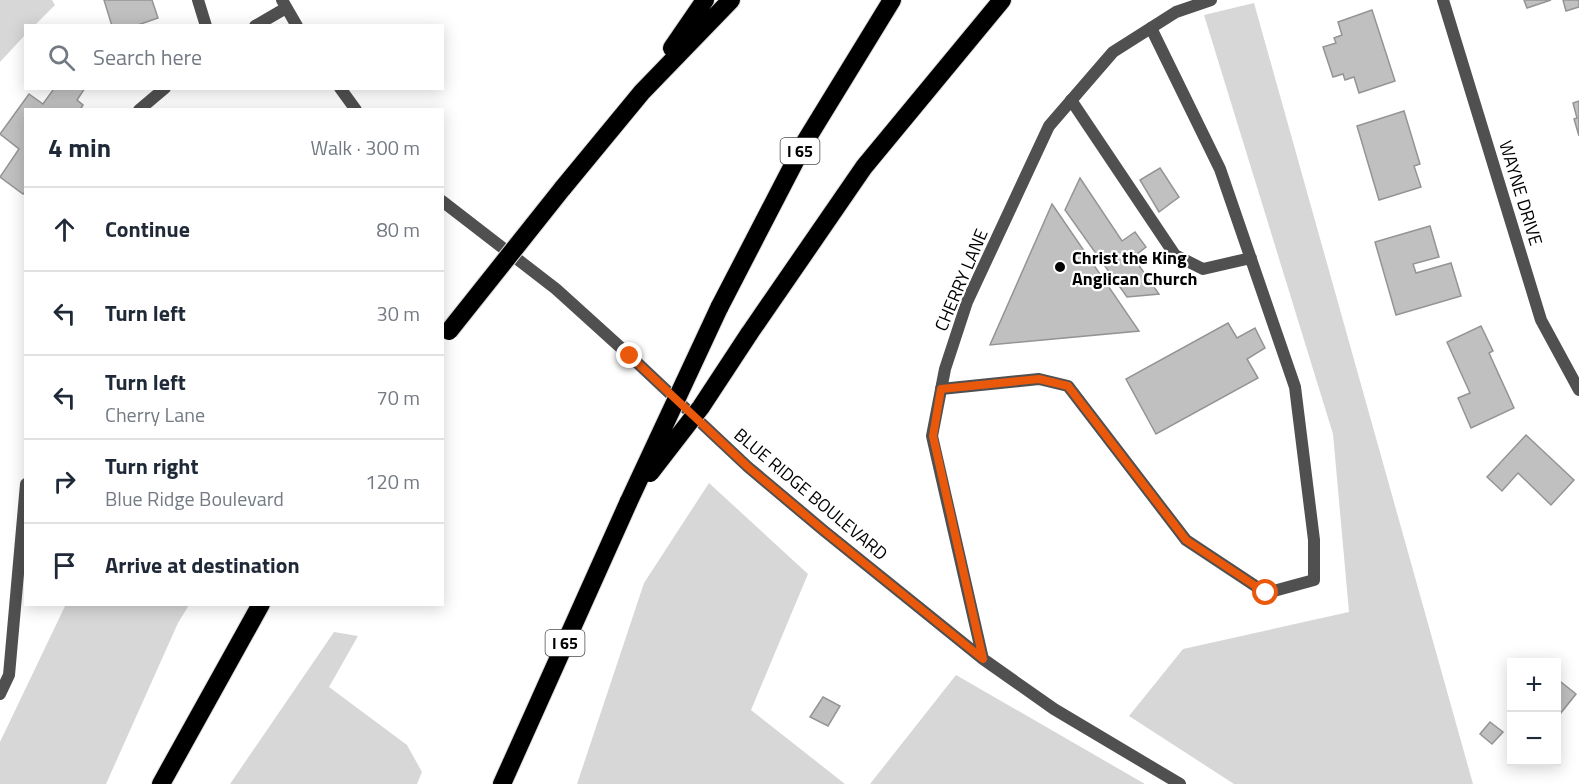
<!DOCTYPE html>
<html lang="en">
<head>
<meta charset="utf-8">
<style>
  body { margin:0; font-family:"Titillium Web",sans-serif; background:#f6f6f7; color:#1f2937 }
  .controls { position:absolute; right:18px; bottom:18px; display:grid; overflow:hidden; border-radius:0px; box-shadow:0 3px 15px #0003 }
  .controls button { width:54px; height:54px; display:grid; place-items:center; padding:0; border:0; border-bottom:2px solid #e0e1e3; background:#fff; color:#1f2937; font:30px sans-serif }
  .stop { position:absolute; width:18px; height:18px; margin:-14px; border:4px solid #ea580c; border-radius:50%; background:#fff }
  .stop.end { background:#ea580c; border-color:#fff; box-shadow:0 2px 6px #0008 }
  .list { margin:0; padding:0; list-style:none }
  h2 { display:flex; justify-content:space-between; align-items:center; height:78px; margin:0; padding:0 24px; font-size:26px }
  h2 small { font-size:20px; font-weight:400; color:#747a83 }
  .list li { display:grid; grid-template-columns:39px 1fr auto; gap:18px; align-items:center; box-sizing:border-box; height:84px; padding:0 24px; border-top:2px solid #e0e1e3 }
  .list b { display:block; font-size:22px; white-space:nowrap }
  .list p { margin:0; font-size:20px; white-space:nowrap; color:#747a83 }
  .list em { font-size:20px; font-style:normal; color:#747a83 }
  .icon { flex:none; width:33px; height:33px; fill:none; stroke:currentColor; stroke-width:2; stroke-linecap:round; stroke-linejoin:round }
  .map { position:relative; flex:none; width:1579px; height:784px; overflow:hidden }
  .search { position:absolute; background:#fff; box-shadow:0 3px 15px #0003; left:24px; top:24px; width:420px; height:66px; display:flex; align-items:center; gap:15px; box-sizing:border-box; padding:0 21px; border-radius:0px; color:#747a83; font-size:22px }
  .panel { position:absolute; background:#fff; box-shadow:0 3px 15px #0003; left:24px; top:108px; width:420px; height:498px; border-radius:0px }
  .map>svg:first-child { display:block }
  .green { fill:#d7d7d7 }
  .building { fill:#c0c0c0; stroke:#949494; stroke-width:1.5 }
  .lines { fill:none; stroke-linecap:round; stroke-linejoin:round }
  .motorway-casing { stroke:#dbdbdb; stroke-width:20 }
  .service { stroke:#505050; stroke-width:12 }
  .minor { stroke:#505050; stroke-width:12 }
  .motorway { stroke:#000; stroke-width:18 }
  .motorway-bridge-casing { stroke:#dbdbdb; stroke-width:20; stroke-linecap:butt }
  .motorway-bridge { stroke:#000; stroke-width:18 }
  .route { stroke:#ea580c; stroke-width:8 }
  .poi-dot { fill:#000; stroke:#fff; stroke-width:2 }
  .labels { text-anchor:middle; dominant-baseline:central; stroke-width:4.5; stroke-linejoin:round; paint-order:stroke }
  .shield { fill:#fff; stroke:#4c4c4c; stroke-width:1.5 }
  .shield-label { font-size:16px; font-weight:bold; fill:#000 }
  .street-label { font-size:18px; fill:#000; stroke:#fff }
  .poi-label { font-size:18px; font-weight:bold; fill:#000; stroke:#fff; text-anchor:start }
</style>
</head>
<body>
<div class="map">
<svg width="1579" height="784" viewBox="0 0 1579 784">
  <rect width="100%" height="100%" fill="#fff"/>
  <path class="green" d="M0,0H52L55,5L35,25L26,26L25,35L0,62Z
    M1254,3L1473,784H1234L1129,716L1183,649L1349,612L1333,434L1204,15Z
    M709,483L808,574L751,710L845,784H577L644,583Z
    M66,604L189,605L178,623L106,784H0V742Z
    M334,632L358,636L329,687L407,745L422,772L417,784H230Z
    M956,675L1145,784H870Z"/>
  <path class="building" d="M104,0H152L158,18L135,26H112Z
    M1524,0H1551L1527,8Z
    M1563,0H1579V7L1566,11Z
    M1372,10L1395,81L1359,93L1354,77L1345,80L1343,74L1333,77L1323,47L1336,43L1334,38L1342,35L1338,22Z
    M52,88H85L77,100L83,105L80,110H26V191L23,194L0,177L19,149L0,134L29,94L43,104L53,90Z
    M1579,101V136L1574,119L1577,118L1573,103Z
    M1404,111L1420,164L1414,166L1421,187L1379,200L1357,126Z
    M1160,168L1179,197L1159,212L1140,180Z
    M1080,178L1122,241L1135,232L1146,247L1133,257L1159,294L1127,297L1065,210Z
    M1052,204L1139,331L990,345Z
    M1430,226L1439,257L1413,264L1416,273L1451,263L1461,296L1396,315L1375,242Z
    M1228,323L1237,338L1255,328L1265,348L1247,359L1258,378L1156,434L1126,379Z
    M1481,326L1493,351L1489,353L1514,408L1471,428L1458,398L1470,393L1447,342Z
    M1526,435L1574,480L1551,505L1518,473L1502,491L1487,477Z
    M1556,678L1576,694L1556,719Z
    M823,697L840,706L828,726L810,717Z
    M1490,722L1503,732L1492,744L1480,734Z"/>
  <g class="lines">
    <g class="motorway-casing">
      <path id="motorway" d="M672,48L705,0
        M562,189L642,92L731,0
        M719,308L805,142L892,0
        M749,334L864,167L1002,0
        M161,784L261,604
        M502,784L629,501"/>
    </g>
    <path class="service" d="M1071,100L1175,255L1203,269L1251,258
      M941,389L1039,379L1068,386L1186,540L1266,593L1314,580V540L1295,387L1220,169L1151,28"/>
    <path class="minor" d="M198,0L206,26
      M282,0L297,26
      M1443,0L1541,320L1579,390
      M255,26L286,8
      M340,88L356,110
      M139,110L165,88
      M442,201L556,289L630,356L748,467L823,530L983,659L1054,709L1180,784
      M983,659L932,436L945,369L967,302L1049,126L1113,52L1176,12L1211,0
      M0,694L9,675L26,484"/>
    <use href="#motorway" class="motorway"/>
    <g class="motorway-bridge-casing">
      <path id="motorway-bridge" d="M449,331L562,189
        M650,473L701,407L749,334
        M629,501L719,308"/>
    </g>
    <use href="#motorway-bridge" class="motorway-bridge"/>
  </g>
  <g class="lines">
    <path class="route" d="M630,356L748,467L823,530L983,659L933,436L941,389L1039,379L1068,386L1186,540L1266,593"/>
  </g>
  <circle class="poi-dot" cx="1060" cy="267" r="6"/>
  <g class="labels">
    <g class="shield">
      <rect x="780.5" y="138" width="39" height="26" rx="4.5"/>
      <rect x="545.5" y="630" width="39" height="26" rx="4.5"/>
    </g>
    <g class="shield-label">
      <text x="800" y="151">I 65</text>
      <text x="565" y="643">I 65</text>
    </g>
    <g class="street-label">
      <text transform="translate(1521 193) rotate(73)">WAYNE DRIVE</text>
      <text transform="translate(961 280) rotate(-67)">CHERRY LANE</text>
      <text transform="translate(811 494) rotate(40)">BLUE RIDGE BOULEVARD</text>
    </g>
    <g class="poi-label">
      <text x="1072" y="257">Christ the King<tspan x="1072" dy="21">Anglican Church</tspan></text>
    </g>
  </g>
</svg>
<div class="controls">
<button>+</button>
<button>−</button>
</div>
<div class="stop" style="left:1266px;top:593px"></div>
<div class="stop end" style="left:630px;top:356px"></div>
<div class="search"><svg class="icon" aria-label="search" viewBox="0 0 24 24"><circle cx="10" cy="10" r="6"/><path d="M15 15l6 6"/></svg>Search here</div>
<section class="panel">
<h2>4 min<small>Walk · 300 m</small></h2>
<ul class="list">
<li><svg class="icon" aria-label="ahead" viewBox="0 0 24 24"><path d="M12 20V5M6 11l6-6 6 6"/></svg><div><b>Continue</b></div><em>80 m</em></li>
<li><svg class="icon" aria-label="left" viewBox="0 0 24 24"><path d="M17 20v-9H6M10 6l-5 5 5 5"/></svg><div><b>Turn left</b></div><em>30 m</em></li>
<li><svg class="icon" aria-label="left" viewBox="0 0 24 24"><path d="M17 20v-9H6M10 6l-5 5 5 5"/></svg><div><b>Turn left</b><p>Cherry Lane</p></div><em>70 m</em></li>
<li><svg class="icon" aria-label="right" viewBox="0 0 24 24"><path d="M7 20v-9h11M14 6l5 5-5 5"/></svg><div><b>Turn right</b><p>Blue Ridge Boulevard</p></div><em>120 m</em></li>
<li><svg class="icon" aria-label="arrive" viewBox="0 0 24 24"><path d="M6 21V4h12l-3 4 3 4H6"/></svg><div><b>Arrive at destination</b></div></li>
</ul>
</section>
</div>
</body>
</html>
